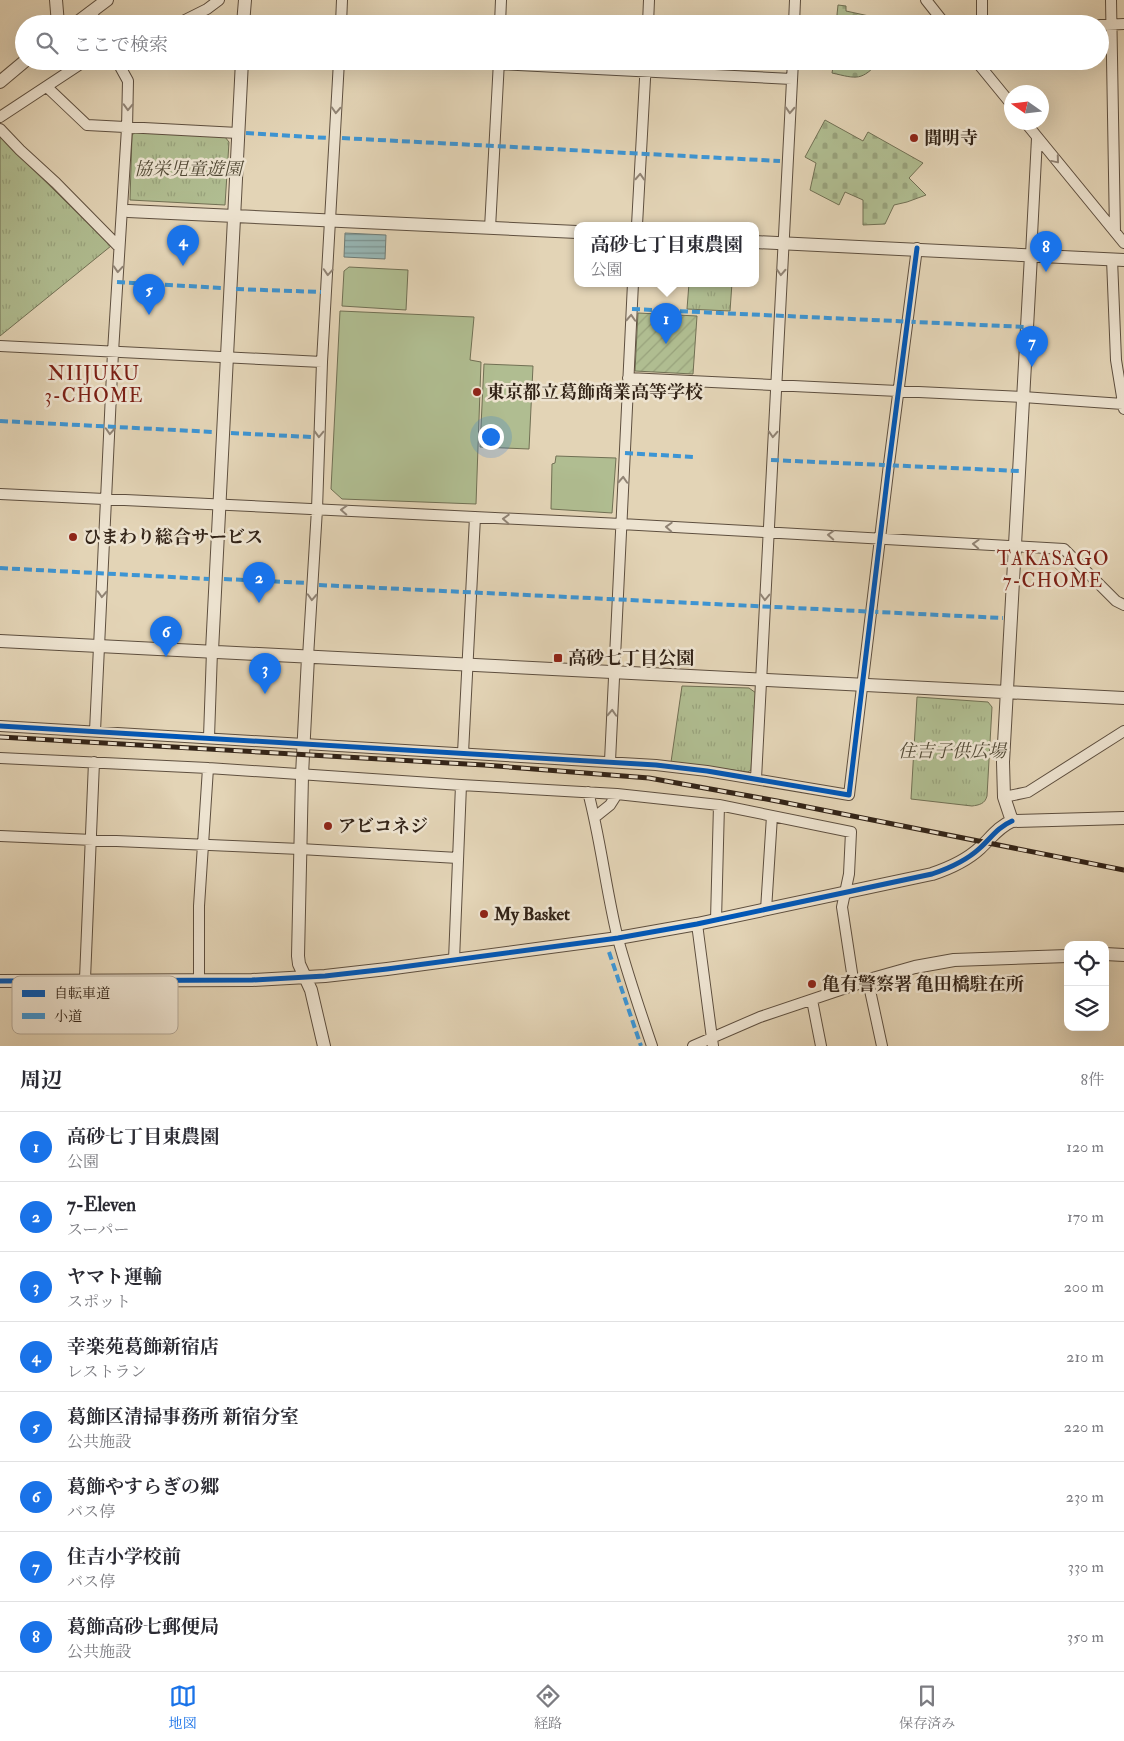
<!DOCTYPE html>
<html lang="ja">
<head>
<meta charset="utf-8">
<style>
  body { margin:0; font-family:"IM FELL Double Pica","Noto Serif JP",serif; background:#f2f2f3; color:#2b2b33 }
  .controls { position:absolute; right:15px; bottom:15px; display:grid; overflow:hidden; border-radius:10px; box-shadow:0 5px 20px #0002 }
  .controls button { width:45px; height:45px; display:grid; place-items:center; padding:0; border:0; border-bottom:1px solid #e1e1e2; background:#fff; color:#2b2b33; font:25px sans-serif }
  .compass { position:absolute; left:1004px; top:85px; width:45px; height:45px; border-radius:50%; background:#fff; box-shadow:0 5px 20px #0002; rotate:284deg }
  .you { position:absolute; left:490px; top:436px; width:18px; height:18px; margin:-12px; border:4px solid #fff; border-radius:50%; background:#1a73e8; box-shadow:0 0 0 8px #1a73e833 }
  .badge { display:grid; place-items:center; width:32px; height:32px; border-radius:50%; background:#1a73e8; color:#fff; font-size:16px; font-weight:700 }
  .pin { position:absolute; translate:-50% -41px; filter:drop-shadow(0 1px 2px #0008) }
  .pin::after { content:''; position:absolute; top:26px; width:18px; height:15px; background:inherit; clip-path:polygon(0 0,100% 0,50% 100%) }
  .popup { position:absolute; left:574px; top:222px; width:185px; height:65px; box-sizing:border-box; display:grid; place-content:center; border-radius:10px; background:#fff; filter:drop-shadow(0 1px 4px #0005); font-size:16px; white-space:nowrap; color:#7c7c81 }
  .popup b { font-size:19px; color:#2b2b33 }
  .popup::after { content:''; position:absolute; left:50%; top:100%; margin-left:-10px; border:10px solid transparent; border-top-color:#fff }
  .list { margin:0; padding:0; list-style:none }
  h2 { display:flex; justify-content:space-between; align-items:center; height:65px; margin:0; padding:0 20px; font-size:21px }
  h2 small { font-size:16px; font-weight:400; color:#7c7c81 }
  .list li { display:grid; grid-template-columns:32px 1fr auto; gap:15px; align-items:center; box-sizing:border-box; height:70px; padding:0 20px; border-top:1px solid #e1e1e2 }
  .list b { display:block; font-size:19px; white-space:nowrap }
  .list p { margin:0; font-size:16px; white-space:nowrap; color:#7c7c81 }
  .list em { font-size:16px; font-style:normal; color:#7c7c81 }
  .icon { flex:none; width:28px; height:28px; fill:none; stroke:currentColor; stroke-width:2; stroke-linecap:round; stroke-linejoin:round }
  .map { position:relative; flex:none; width:1124px; height:1046px; overflow:hidden }
  .search { position:absolute; background:#fff; box-shadow:0 5px 20px #0002; left:15px; right:15px; top:15px; height:55px; display:flex; align-items:center; gap:12px; box-sizing:border-box; padding:0 18px; border-radius:28px; color:#7c7c81; font-size:19px }
  .sheet { height:625px; background:#fff }
  nav { display:flex; justify-content:space-around; align-items:center; box-sizing:border-box; height:70px; border-top:1px solid #e1e1e2; background:#fff; font-size:14px; color:#7c7c81 }
  nav a { display:grid; justify-items:center; gap:2px }
  nav .on { color:#1a73e8 }
  .map>svg:first-child { display:block }
  .grass { fill:url(#grass-tufts); stroke:#717054 }
  .cemetery { fill:url(#cemetery-stones); stroke:#717054 }
  .garden { fill:url(#garden-furrows); stroke:#717054 }
  .pitch { fill:#b0bd91; stroke:#717054 }
  .water { fill:url(#water-rules); stroke:#6f7c76 }
  .lines { fill:none; stroke-linecap:round; stroke-linejoin:round }
  .minor-casing { stroke:#5e4f3f; stroke-width:12 }
  .tertiary-casing { stroke:#5e4f3f; stroke-width:14 }
  .minor { stroke:#ede3d0; stroke-width:10 }
  .tertiary { stroke:#ede3d0; stroke-width:12 }
  .rail-casing { stroke:#322317; stroke-width:5 }
  .rail { stroke:#ede3d0; stroke-width:3; stroke-dasharray:9; stroke-linecap:butt }
  .quiet { stroke:#3d95d4; stroke-width:4; stroke-dasharray:8 4; stroke-linecap:butt }
  .cycleway-casing { stroke:#ede3d0; stroke-width:8 }
  .cycleway { stroke:#0057b8; stroke-width:5 }
  .oneway { stroke:#908374 }
  .poi-dot { fill:#8f2418; stroke:#ede3d0; stroke-width:2 }
  .labels { text-anchor:middle; dominant-baseline:central; stroke-width:5; stroke-linejoin:round; paint-order:stroke }
  .poi-label { font-size:18px; font-weight:bold; fill:#322317; stroke:#ede3d0; text-anchor:start }
  .park-label { font-size:18px; font-style:italic; fill:#524a36; stroke:#ede3d0 }
  .neighbourhood-label { font-size:19px; letter-spacing:1px; fill:#7a1f14; stroke:#ede3d0 }
  .key { fill:#ede3d0; stroke:#b5a998; stroke-width:1 }
  .key-label { font-size:14px; fill:#322317 }
</style>
</head>
<body>
<div class="map">
<svg width="1124" height="1046" viewBox="0 0 1124 1046">
  <defs>
    <pattern id="grass-tufts" width="24" height="20" patternUnits="userSpaceOnUse" patternTransform="scale(1.25)"><rect width="24" height="20" fill="#b0bd91"/><path d="M3 7l-1-3M5 7V3M7 7l1-3M15 17l-1-3M17 17v-4M19 17l1-3" fill="none" stroke="#98a27c"/></pattern>
    <pattern id="cemetery-stones" width="16" height="16" patternUnits="userSpaceOnUse" patternTransform="scale(1.25)"><rect width="16" height="16" fill="#b0bd91"/><path d="M2 7V4a2 2 0 0 1 4 0v3zM10 15v-3a2 2 0 0 1 4 0v3z" fill="#98a27c"/></pattern>
    <pattern id="garden-furrows" width="10" height="10" patternUnits="userSpaceOnUse" patternTransform="scale(1.25)"><rect width="10" height="10" fill="#b0bd91"/><path d="M-1 1l2-2M0 10L10 0M9 11l2-2" fill="none" stroke="#98a27c"/></pattern>
    <pattern id="water-rules" width="6" height="5" patternUnits="userSpaceOnUse" patternTransform="scale(1.25)"><rect width="6" height="5" fill="#97b7b6"/><path d="M0 2.5h6" fill="none" stroke="#7c9493"/></pattern>
  </defs>
  <rect width="100%" height="100%" fill="#e3d4b6"/>
  <filter id="stains"><feTurbulence type="fractalNoise" baseFrequency=".004" numOctaves="4"/><feColorMatrix values="0 0 0 0 .2 0 0 0 0 .09 0 0 0 0 .02 0 0 0 .5 -.17"/></filter>
  <radialGradient id="worn" r=".72"><stop offset=".6" stop-color="#630" stop-opacity="0"/><stop offset="1" stop-color="#630" stop-opacity=".3"/></radialGradient>
  <path class="grass" d="M137,131L225,137L229,142L225,205L130,200L132,135Z
    M0,137L111,246L0,336Z
    M689,283H732L730,311L687,309Z
    M682,686L749,688L756,693L751,770L748,772L671,762Z
    M917,697L988,702L992,707L987,796C985,804 979,805 972,806L911,799Z"/>
  <path class="cemetery" d="M838,5L846,6V11L869,16L867,24H836Z
    M834,61H880C861,81 858,79 832,73Z
    M825,120L863,141L868,132L923,163L909,178L926,195L907,202L894,205L885,224L863,225V200L845,192L839,205L810,190L816,163L805,157Z"/>
  <path class="garden" d="M638,313L697,316L693,374L635,371Z"/>
  <path class="pitch" d="M349,267L408,270L406,310L342,306L344,271Z
    M340,311L474,317L470,360L481,362L476,504L342,499L331,489Z
    M484,364L533,366L529,449L480,447Z
    M556,456L616,458L612,513L551,509L552,464L555,463Z"/>
  <path class="water" d="M345,233L386,235L385,259L344,257Z"/>
  <g class="lines">
    <g class="minor-casing">
      <path id="minor" d="M926,0L945,24
        M982,0V24
        M1111,0L1115,232
        M90,12L99,24
        M177,24L207,9L219,0
        M341,24L342,0
        M500,24L501,0
        M648,24L649,0
        M794,24L795,0
        M1100,25L1124,24
        M442,61L792,79
        M976,61L1012,105
        M47,87L87,125L238,133
        M0,117L85,61
        M1025,122L1124,243
        M0,129L20,150L56,183L119,247
        M637,225L646,61
        M490,228L499,61
        M1031,255L1037,138
        M1112,259L1116,360L1124,409
        M0,346L322,362
        M628,378L1023,397L1123,404
        M0,494L621,524L1064,549L1116,601L1124,605
        M308,657L317,509L322,362L339,61
        M0,726L656,765L707,771L849,795L889,464L917,248
        M95,731L113,352L127,128L128,81L117,61
        M209,737L212,651
        M463,753L475,517
        M0,758L208,768L461,785L617,794L719,805L851,832L849,874L842,907L854,986
        M610,761L633,283
        M756,779L793,61
        M588,792C601,841 606,891 618,939C628,975 640,1011 652,1046
        M1004,797L1028,792L1124,731
        M595,817L610,805L617,794
        M0,836L300,849L458,858
        M766,910L772,816
        M716,920L719,805
        M697,924L713,1046
        M454,960L461,785
        M85,979L94,762
        M199,980V906L208,768
        M868,981L882,1046
        M812,1000L821,1046
        M693,1046L760,1017L861,983"/>
    </g>
    <g class="tertiary-casing">
      <path id="tertiary" d="M56,0L58,24
        M75,24L107,0
        M243,24L245,0
        M0,82L25,61
        M128,211L577,232
        M755,242L1124,260
        M0,641L1124,698
        M212,651L242,61
        M308,657L302,775L298,956L299,964L311,990L324,1046
        M1012,821L1004,797L1003,762L1031,255
        M1105,954L1124,955
        M0,981L252,980L325,976L387,969L618,938L697,924L932,874C950,868 966,861 980,848C991,838 998,827 1012,821L1124,818
        M862,982L915,967L954,960L1068,956"/>
    </g>
    <use href="#minor" class="minor"/>
    <use href="#tertiary" class="tertiary"/>
    <g class="rail-casing">
      <path id="rail" d="M0,737L484,765L649,778L777,801L1124,870"/>
    </g>
    <use href="#rail" class="rail"/>
    <path class="quiet" d="M246,133L328,138
      M342,138L780,161
      M117,282L222,288
      M236,289L321,292
      M632,309L1026,327
      M0,421L214,432
      M231,433L311,437
      M625,453L693,457
      M771,460L1019,471
      M0,568L209,579
      M224,579L307,583
      M319,585L1003,618
      M609,952L641,1046"/>
    <g class="cycleway-casing">
      <path id="cycleway" d="M0,726L656,765L707,771L849,795L889,464L917,248
        M0,981L252,980L325,976L387,969L618,938L697,924L932,874C950,868 966,861 980,848C991,838 998,827 1012,821"/>
    </g>
    <use href="#cycleway" class="cycleway"/>
  </g>
  <defs><path id="oneway-chevron" d="M-2-3.5L2.5 0L-2 3.5" fill="none" stroke-width="1.6" stroke-linecap="round" stroke-linejoin="round" transform="scale(1.25)"/></defs>
  <g class="oneway">
    <use href="#oneway-chevron" transform="translate(128 107) rotate(92)"/>
    <use href="#oneway-chevron" transform="translate(336 110) rotate(93)"/>
    <use href="#oneway-chevron" transform="translate(790 110) rotate(93)"/>
    <use href="#oneway-chevron" transform="translate(1056 160) rotate(50)"/>
    <use href="#oneway-chevron" transform="translate(640 177) rotate(-87)"/>
    <use href="#oneway-chevron" transform="translate(118 269) rotate(94)"/>
    <use href="#oneway-chevron" transform="translate(328 272) rotate(94)"/>
    <use href="#oneway-chevron" transform="translate(781 272) rotate(93)"/>
    <use href="#oneway-chevron" transform="translate(631 318) rotate(-87)"/>
    <use href="#oneway-chevron" transform="translate(110 431) rotate(93)"/>
    <use href="#oneway-chevron" transform="translate(319 434) rotate(92)"/>
    <use href="#oneway-chevron" transform="translate(773 434) rotate(93)"/>
    <use href="#oneway-chevron" transform="translate(623 480) rotate(-87)"/>
    <use href="#oneway-chevron" transform="translate(344 510) rotate(-177)"/>
    <use href="#oneway-chevron" transform="translate(506 519) rotate(-177)"/>
    <use href="#oneway-chevron" transform="translate(669 527) rotate(-177)"/>
    <use href="#oneway-chevron" transform="translate(831 535) rotate(-177)"/>
    <use href="#oneway-chevron" transform="translate(976 544) rotate(-177)"/>
    <use href="#oneway-chevron" transform="translate(102 594) rotate(93)"/>
    <use href="#oneway-chevron" transform="translate(312 597) rotate(93)"/>
    <use href="#oneway-chevron" transform="translate(765 597) rotate(92)"/>
    <use href="#oneway-chevron" transform="translate(612 713) rotate(-87)"/>
  </g>
  <g class="poi-dot">
    <circle cx="914" cy="138" r="5"/>
    <circle cx="477" cy="392" r="5"/>
    <circle cx="73" cy="537" r="5"/>
    <rect x="553" y="653" width="10" height="10" rx="2.5"/>
    <circle cx="328" cy="826" r="5"/>
    <circle cx="484" cy="914" r="5"/>
    <circle cx="812" cy="984" r="5"/>
  </g>
  <g class="labels">
    <g class="poi-label">
      <text x="924" y="138">聞明寺</text>
      <text x="487" y="392">東京都立葛飾商業高等学校</text>
      <text x="83" y="537">ひまわり総合サービス</text>
      <text x="568" y="658">高砂七丁目公園</text>
      <text x="338" y="826">アビコネジ</text>
      <text x="494" y="914">My Basket</text>
      <text x="822" y="984">亀有警察署 亀田橋駐在所</text>
    </g>
    <g class="park-label">
      <text x="188" y="169">協栄児童遊園</text>
      <text x="952" y="751">住吉子供広場</text>
    </g>
    <g class="neighbourhood-label">
      <text x="94" y="374">NIIJUKU<tspan x="94" dy="22">3-CHOME</tspan></text>
      <text x="1053" y="559">TAKASAGO<tspan x="1053" dy="22">7-CHOME</tspan></text>
    </g>
  </g>
  <rect x="12" y="976" width="166" height="58" rx="8" class="key"/>
  <rect x="22" y="990" width="23" height="7" fill="#0057b8"/>
  <rect x="22" y="1013" width="23" height="6" fill="#3d95d4"/>
  <g class="key-label">
    <text x="54" y="998">自転車道</text>
    <text x="54" y="1021">小道</text>
  </g>
  <rect width="100%" height="100%" filter="url(#stains)"/>
  <rect width="100%" height="100%" fill="url(#worn)"/>
</svg>
<div class="controls">
<button><svg class="icon" aria-label="locate" viewBox="0 0 24 24"><circle cx="12" cy="12" r="6"/><path d="M12 2v4M12 18v4M2 12h4M18 12h4"/></svg></button>
<button><svg class="icon" aria-label="layers" viewBox="0 0 24 24"><path d="M12 4l9 5-9 5-9-5zM3 14l9 5 9-5"/></svg></button>
</div>
<svg class="compass" viewBox="-18 -18 36 36"><path d="M0-13l5 13h-10z" fill="#e53935"/><path d="M0 13l5-13h-10z" fill="#7c7c81"/></svg>
<div class="you"></div>
<div class="pin badge" style="left:666px;top:344px">1</div>
<div class="popup"><b>高砂七丁目東農園</b>公園</div>
<div class="pin badge" style="left:259px;top:603px">2</div>
<div class="pin badge" style="left:265px;top:694px">3</div>
<div class="pin badge" style="left:183px;top:266px">4</div>
<div class="pin badge" style="left:149px;top:315px">5</div>
<div class="pin badge" style="left:166px;top:657px">6</div>
<div class="pin badge" style="left:1032px;top:367px">7</div>
<div class="pin badge" style="left:1046px;top:272px">8</div>
<div class="search"><svg class="icon" aria-label="search" viewBox="0 0 24 24"><circle cx="10" cy="10" r="6"/><path d="M15 15l6 6"/></svg>ここで検索</div>
</div>
<section class="sheet">
<h2>周辺<small>8件</small></h2>
<ul class="list">
<li><span class="badge">1</span><div><b>高砂七丁目東農園</b><p>公園</p></div><em>120 m</em></li>
<li><span class="badge">2</span><div><b>7-Eleven</b><p>スーパー</p></div><em>170 m</em></li>
<li><span class="badge">3</span><div><b>ヤマト運輸</b><p>スポット</p></div><em>200 m</em></li>
<li><span class="badge">4</span><div><b>幸楽苑葛飾新宿店</b><p>レストラン</p></div><em>210 m</em></li>
<li><span class="badge">5</span><div><b>葛飾区清掃事務所 新宿分室</b><p>公共施設</p></div><em>220 m</em></li>
<li><span class="badge">6</span><div><b>葛飾やすらぎの郷</b><p>バス停</p></div><em>230 m</em></li>
<li><span class="badge">7</span><div><b>住吉小学校前</b><p>バス停</p></div><em>330 m</em></li>
<li><span class="badge">8</span><div><b>葛飾高砂七郵便局</b><p>公共施設</p></div><em>350 m</em></li>
</ul>
</section>
<nav>
<a class="on"><svg class="icon" aria-label="map" viewBox="0 0 24 24"><path d="M3 6l6-2 6 2 6-2v14l-6 2-6-2-6 2zM9 4v14M15 6v14"/></svg>地図</a>
<a><svg class="icon" aria-label="directions" viewBox="0 0 24 24"><path d="M12 3l9 9-9 9-9-9zM9 14v-3h6M13 9l2 2-2 2"/></svg>経路</a>
<a><svg class="icon" aria-label="saved" viewBox="0 0 24 24"><path d="M7 4h10v16l-5-4-5 4z"/></svg>保存済み</a>
</nav>
</body>
</html>
